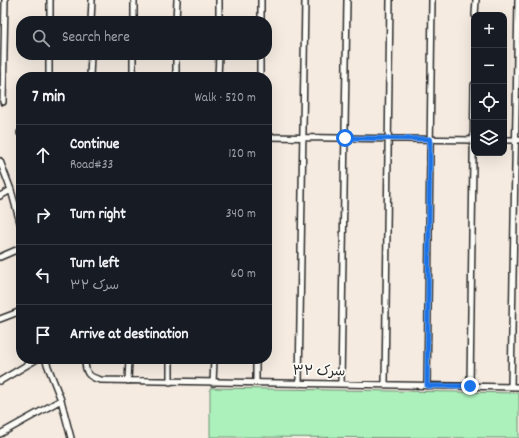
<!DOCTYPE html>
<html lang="en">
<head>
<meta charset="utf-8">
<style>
  body { margin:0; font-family:Dekko,"Playpen Sans Arabic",sans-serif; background:#20242c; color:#f1f3f6 }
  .controls { position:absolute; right:12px; top:12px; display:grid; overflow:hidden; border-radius:8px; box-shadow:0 4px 16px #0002 }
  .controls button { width:36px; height:36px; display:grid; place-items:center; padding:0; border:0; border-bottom:1px solid #363941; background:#171b24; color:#f1f3f6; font:20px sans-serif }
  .stop { position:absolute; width:12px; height:12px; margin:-9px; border:3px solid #1a73e8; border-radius:50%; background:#fff }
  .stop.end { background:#1a73e8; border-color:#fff; box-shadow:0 1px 4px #0008 }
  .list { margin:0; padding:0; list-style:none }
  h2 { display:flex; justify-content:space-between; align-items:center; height:52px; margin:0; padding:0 16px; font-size:17px }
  h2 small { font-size:13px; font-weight:400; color:#9ea1a6 }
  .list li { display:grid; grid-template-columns:26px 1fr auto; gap:12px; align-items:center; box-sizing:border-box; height:60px; padding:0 16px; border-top:1px solid #363941 }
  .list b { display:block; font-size:15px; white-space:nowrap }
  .list p { margin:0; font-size:13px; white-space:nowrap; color:#9ea1a6 }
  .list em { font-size:13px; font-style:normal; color:#9ea1a6 }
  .icon { flex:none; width:22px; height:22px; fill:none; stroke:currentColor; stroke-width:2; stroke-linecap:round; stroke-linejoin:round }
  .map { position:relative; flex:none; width:519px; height:438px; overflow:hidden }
  .search { position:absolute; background:#171b24; box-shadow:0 4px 16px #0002; left:16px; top:16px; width:256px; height:44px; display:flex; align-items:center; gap:10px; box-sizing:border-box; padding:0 14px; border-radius:16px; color:#9ea1a6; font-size:15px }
  .panel { position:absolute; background:#171b24; box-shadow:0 4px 16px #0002; left:16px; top:72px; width:256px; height:292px; border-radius:16px }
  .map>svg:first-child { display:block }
  .green { fill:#acf1bb; stroke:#6c8e73 }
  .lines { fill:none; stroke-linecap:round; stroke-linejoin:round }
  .minor-casing { stroke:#2b2b2b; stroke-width:8 }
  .minor { stroke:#fdfcf7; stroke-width:5 }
  .route { stroke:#1a73e8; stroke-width:5 }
  .labels { text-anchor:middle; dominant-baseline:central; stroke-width:3.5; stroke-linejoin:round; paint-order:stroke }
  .street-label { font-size:14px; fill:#2b2b2b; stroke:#fdfcf7 }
</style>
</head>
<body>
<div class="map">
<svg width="519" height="438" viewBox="0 0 519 438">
  <rect width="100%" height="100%" fill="#f5ebe1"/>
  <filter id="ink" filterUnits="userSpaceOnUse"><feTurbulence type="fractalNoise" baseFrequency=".025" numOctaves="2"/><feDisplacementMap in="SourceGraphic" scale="8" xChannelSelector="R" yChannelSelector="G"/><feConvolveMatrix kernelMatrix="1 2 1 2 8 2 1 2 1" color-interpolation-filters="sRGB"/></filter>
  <g filter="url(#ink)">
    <path class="green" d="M210,388L519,393V438L210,437Z"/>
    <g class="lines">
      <g class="minor-casing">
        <path id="minor" d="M475,15L476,0
          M50,21V0
          M91,21L92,0
          M134,21V0
          M176,21L177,0
          M219,21V0
          M261,21V0
          M49,77V55
          M90,77L91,55
          M133,77V55
          M176,77V55
          M218,77L219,55
          M260,77V55
          M3,102L5,0
          M20,133H21
          M267,137L474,140
          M504,140H519
          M0,161L11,190L21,226
          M0,196L11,190
          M21,252L20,256L21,265
          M0,257L21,248
          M0,319L21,311
          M45,359L61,400
          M85,359C85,373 88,377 101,380L519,387
          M0,381L37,359
          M128,381L129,359
          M170,382V359
          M213,383L214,359
          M256,383V359
          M299,384L305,0
          M341,384L347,0
          M385,385L390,0
          M427,386L432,0
          M470,386L474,85
          M511,387L518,0
          M0,434L61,400L71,438"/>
      </g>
      <use href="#minor" class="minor"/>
    </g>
  </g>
  <g class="lines" filter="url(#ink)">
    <path class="route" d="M345,138L430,139L427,386H470"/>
  </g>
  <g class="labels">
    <g class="street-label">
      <text transform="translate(319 372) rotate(1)">سرک ۳۲</text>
    </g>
  </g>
</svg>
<div class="controls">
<button>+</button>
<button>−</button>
<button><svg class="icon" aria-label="locate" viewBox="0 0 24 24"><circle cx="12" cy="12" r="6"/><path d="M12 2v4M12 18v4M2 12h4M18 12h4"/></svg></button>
<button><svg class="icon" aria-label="layers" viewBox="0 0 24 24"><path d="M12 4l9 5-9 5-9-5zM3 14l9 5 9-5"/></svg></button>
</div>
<div class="stop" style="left:345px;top:138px"></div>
<div class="stop end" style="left:470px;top:386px"></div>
<div class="search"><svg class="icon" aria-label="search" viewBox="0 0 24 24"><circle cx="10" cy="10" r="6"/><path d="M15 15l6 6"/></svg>Search here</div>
<section class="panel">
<h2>7 min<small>Walk · 520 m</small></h2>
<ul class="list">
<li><svg class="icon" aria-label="ahead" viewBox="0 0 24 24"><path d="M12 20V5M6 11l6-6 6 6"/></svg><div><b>Continue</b><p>Road#33</p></div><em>120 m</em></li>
<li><svg class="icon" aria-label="right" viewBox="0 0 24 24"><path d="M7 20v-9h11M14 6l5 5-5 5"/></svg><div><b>Turn right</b></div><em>340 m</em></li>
<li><svg class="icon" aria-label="left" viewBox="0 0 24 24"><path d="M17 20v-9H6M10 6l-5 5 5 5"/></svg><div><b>Turn left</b><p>سرک ۳۲</p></div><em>60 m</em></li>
<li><svg class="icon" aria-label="arrive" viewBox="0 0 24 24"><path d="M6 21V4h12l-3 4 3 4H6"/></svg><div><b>Arrive at destination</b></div></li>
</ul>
</section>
</div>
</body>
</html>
